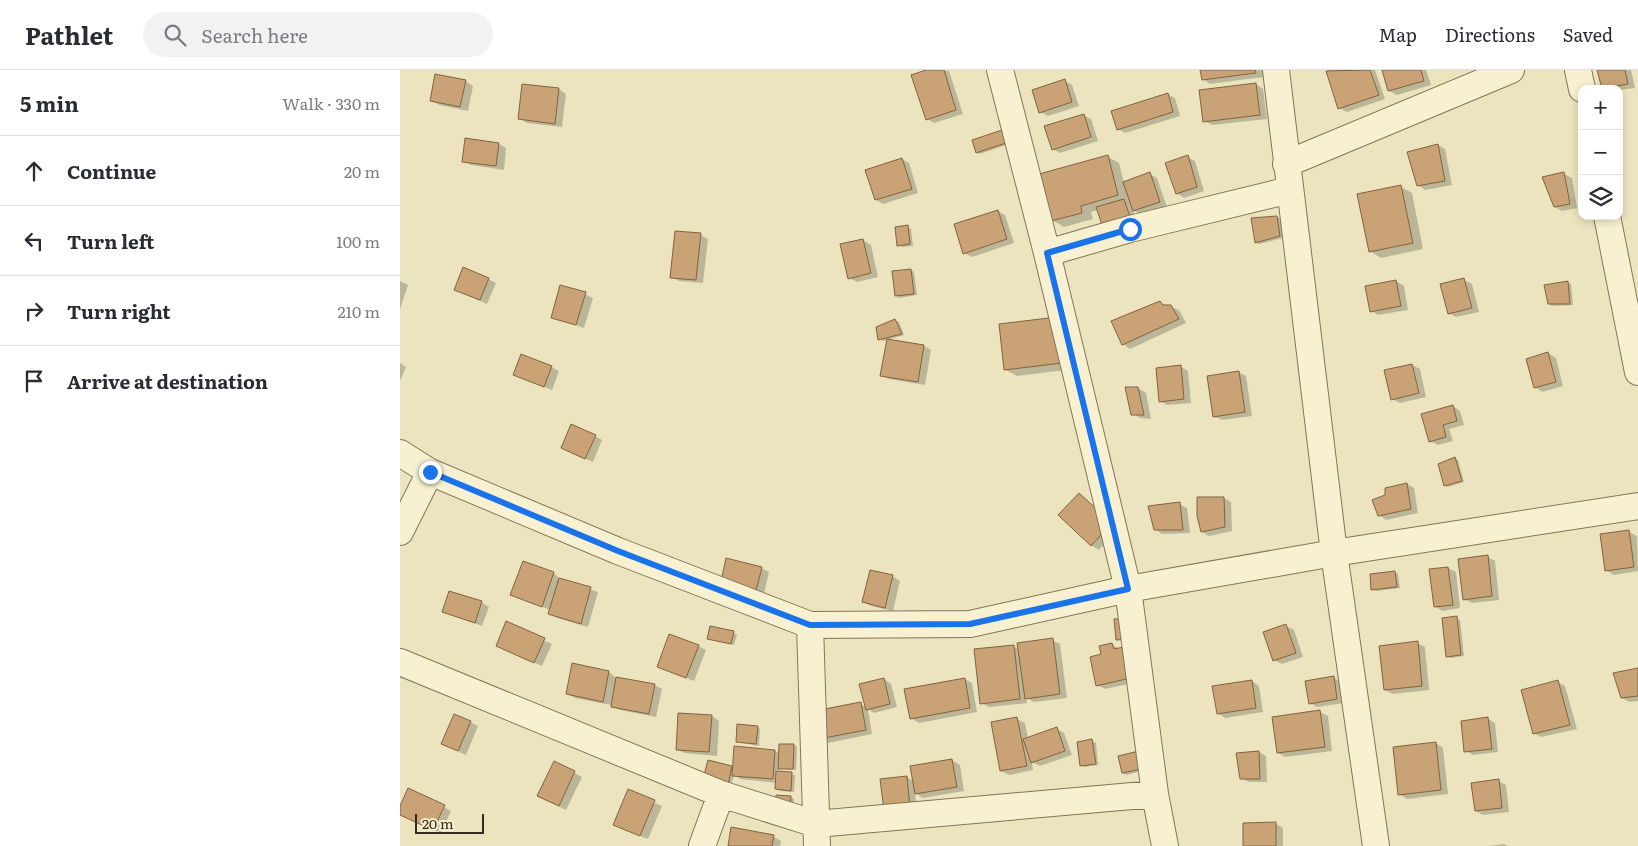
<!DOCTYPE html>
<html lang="en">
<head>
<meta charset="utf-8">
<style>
  body { margin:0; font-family:Literata,serif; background:#f2f2f3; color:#2b2b33 }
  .controls { position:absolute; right:15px; top:15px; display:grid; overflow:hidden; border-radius:10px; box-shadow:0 2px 8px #0003 }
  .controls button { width:45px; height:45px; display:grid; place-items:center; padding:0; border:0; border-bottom:1px solid #e1e1e2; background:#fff; color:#2b2b33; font:25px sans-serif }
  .scale { position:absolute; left:15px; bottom:12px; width:69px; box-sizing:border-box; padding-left:5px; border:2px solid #342b1c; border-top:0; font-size:14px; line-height:18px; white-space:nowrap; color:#342b1c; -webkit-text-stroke:4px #f4eece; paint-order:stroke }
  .stop { position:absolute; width:15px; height:15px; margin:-11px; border:4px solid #1a73e8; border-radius:50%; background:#fff }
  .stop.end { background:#1a73e8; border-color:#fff; box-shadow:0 1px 5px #0008 }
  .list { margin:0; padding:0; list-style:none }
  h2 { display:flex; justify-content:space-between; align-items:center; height:65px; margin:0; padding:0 20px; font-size:21px }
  h2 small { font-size:16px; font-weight:400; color:#7c7c81 }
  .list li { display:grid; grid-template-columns:32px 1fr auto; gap:15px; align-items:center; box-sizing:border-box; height:70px; padding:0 20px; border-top:1px solid #e1e1e2 }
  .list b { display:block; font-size:19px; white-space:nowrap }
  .list em { font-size:16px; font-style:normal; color:#7c7c81 }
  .icon { flex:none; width:28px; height:28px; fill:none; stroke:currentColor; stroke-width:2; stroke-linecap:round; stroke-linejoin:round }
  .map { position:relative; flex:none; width:1238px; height:776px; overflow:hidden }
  header { display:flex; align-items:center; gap:30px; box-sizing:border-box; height:70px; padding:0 25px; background:#fff; border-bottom:1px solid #e1e1e2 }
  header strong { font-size:24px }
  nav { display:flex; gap:28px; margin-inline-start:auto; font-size:18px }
  .search { width:350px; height:45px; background:#f2f2f3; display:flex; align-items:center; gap:12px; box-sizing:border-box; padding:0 18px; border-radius:28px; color:#7c7c81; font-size:19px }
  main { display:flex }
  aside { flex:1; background:#fff }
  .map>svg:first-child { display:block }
  .shadow { fill:#0003 }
  .building { fill:#c9a376; stroke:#82623f }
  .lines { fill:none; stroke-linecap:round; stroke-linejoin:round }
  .minor-casing { stroke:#847558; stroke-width:28 }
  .minor { stroke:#f7f1d2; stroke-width:26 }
  .route { stroke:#1a73e8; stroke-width:6 }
</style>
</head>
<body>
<header>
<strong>Pathlet</strong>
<div class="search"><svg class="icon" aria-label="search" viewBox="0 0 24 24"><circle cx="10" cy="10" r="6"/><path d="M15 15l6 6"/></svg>Search here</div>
<nav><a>Map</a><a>Directions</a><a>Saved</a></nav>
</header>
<main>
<aside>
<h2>5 min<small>Walk · 330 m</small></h2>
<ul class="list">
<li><svg class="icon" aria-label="ahead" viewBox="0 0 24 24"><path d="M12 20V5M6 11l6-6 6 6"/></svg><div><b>Continue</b></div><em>20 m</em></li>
<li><svg class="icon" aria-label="left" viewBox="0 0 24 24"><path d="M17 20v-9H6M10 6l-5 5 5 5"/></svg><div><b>Turn left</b></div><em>100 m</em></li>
<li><svg class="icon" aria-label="right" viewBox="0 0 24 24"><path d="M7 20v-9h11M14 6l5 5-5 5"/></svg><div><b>Turn right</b></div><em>210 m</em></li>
<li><svg class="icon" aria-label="arrive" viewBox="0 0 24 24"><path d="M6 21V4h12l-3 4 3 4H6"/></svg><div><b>Arrive at destination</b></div></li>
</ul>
</aside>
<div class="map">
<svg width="1238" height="776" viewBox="0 0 1238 776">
  <rect width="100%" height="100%" fill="#ece4bf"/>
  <path class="shadow" d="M530,0L549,1L563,44L534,53L527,49Z
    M802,0H862L863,7L810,14L803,9Z
    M931,0H975L985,29L947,42L939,38L927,1Z
    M983,0H1026L1031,15L997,25L989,21Z
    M1198,0H1231L1235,18L1219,20L1205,19Z
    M65,11L73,16L68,41L39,35L31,30Z
    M665,11L672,15L679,36L648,46L640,42Z
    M856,14L863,19L867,49L812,55L805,51Z
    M124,15L159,19L166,24L162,57L127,53L120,49Z
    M767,24L775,28L780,46L725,63L718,59Z
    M683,45L691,49L698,71L660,83L653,79Z
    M602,62L609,74L580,84L577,82Z
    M99,74L106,78L104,100L71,95L63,91Z
    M1038,75L1045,79L1052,115L1025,120L1018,115Z
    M708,87L719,93L724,113L750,104L757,108L767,137L741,145L733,140L736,151L698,140L691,142L693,149L664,157L652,150Z
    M787,87L795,91L804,121L784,128L777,123Z
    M502,89L509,93L518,123L483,134L476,130Z
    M1164,104L1172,108L1177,138L1162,141L1155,137Z
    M1001,117L1012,123L1023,179L981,188L970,181Z
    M598,141L605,145L614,173L572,187L564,183Z
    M877,147L881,149L883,168L859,174L856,172L853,149Z
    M508,157L511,159L513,176L502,177L498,175Z
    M300,165L308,169L303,213L279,211L272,207Z
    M463,170L471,175L478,207L457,212L449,208Z
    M511,200L514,202L517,225L499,228L496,226Z
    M88,209L96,213L87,234L55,220Z
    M1064,210L1072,214L1079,242L1056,247L1049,243Z
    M0,211L8,215L0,239Z
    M996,211L1004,216L1008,240L978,245L971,241Z
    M1168,213L1171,214L1173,235L1152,236L1149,234L1145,216Z
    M185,224L193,228L184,258L152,247Z
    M760,233L779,240L786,253L730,279L723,274Z
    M495,250L499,252L504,265L483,271L480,269Z
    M600,255L673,299L617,306L606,300Z
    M524,276L531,280L525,315L489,309L482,305Z
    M1148,283L1156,288L1163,316L1142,322L1135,317Z
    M0,293L6,297L0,311Z
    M1012,295L1020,299L1026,327L1000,333L992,329Z
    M151,297L159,301L152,320L122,308Z
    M781,297L788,301L791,333L767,335L760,331Z
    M838,302L846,306L852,346L822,350L814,346Z
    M738,318L746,323L751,349L740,348L733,344Z
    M1053,336L1060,341L1064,355L1049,359L1053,371L1038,375L1030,371Z
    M195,366L202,370L193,392L162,378Z
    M1055,388L1058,390L1064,412L1048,417L1045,416Z
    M1007,414L1014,418L1018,443L986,450L979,445L987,426Z
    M679,424L718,458L699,480L691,475Z
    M824,428L831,432L832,461L809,466L802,462Z
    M779,434L787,438L790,463L762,464L755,459Z
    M1229,462L1237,466L1238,501L1214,505L1206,500Z
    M1088,487L1095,491L1099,530L1072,533L1064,529Z
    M124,492L154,503L160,509L198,522L188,557L157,548L149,544L150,540L112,525Z
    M361,498L369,502L363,528L321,516Z
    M1048,498L1056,502L1060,538L1042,541L1035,536L1031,500Z
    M995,502L998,504L1000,518L976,521L972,519Z
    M492,506L500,511L493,541L471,536L464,532Z
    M81,532L89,537L82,556L43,542Z
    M1056,548L1060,550L1064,586L1051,588L1047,586Z
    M107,553L152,574L142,596L104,580Z
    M886,556L894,560L903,587L882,594L874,590Z
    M311,557L337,564L334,575L308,568Z
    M652,570L660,574L667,628L634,632L626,628L627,633L589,637L581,633L613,576L619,580Z
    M1017,573L1025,577L1029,620L993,624L985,620Z
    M712,575L720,579L742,611L705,619L697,615L702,585Z
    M298,576L306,580L294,611L266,600Z
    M1238,599V631L1229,632L1222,628L1215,604Z
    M209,602L216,608L254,615L262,619L256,647L220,640L211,635L175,628L167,624Z
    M934,608L941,612L944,633L917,637L910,633Z
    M484,609L491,614L497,637L474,643L468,639L472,664L428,673L420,668L460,634L466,637Z
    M564,609L572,613L577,642L519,653L511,648Z
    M852,611L859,616L863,642L825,648L818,643Z
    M1158,612L1165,616L1177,659L1141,667L1134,663Z
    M920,642L928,646L932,681L885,687L878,683Z
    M55,645L78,656L66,685L42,674Z
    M312,646L319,651L317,686L284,683L277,679Z
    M617,649L625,653L628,669L657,659L664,663L672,685L640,696L632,692L633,700L609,705L601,701Z
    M1088,649L1095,653L1098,682L1073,685L1066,681Z
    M357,657L360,659L359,676L337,672Z
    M692,671L696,673L698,695L684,697L681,695Z
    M1036,673L1043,678L1048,724L1007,729L999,724Z
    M394,675L397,677L396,700L381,699L376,700V702L395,705L394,722L380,721L376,719L377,713L340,709L334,705L331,716L308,711L334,698L335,677L375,681L380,684Z
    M743,681L750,699L726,705L723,703Z
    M859,682L866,686L867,712H849L841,708Z
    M552,690L560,695L564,721L523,728L515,723L517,742L493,745L506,707L514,711L511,697Z
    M154,692L182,707L166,740L146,730Z
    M1098,711L1106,715L1109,742L1083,745L1076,741Z
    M228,721L262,736L248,769L222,759Z
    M391,727L394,729L393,742L380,741Z
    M44,737L51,741L41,763L0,744V738Z
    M875,753L883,758V776H844Z
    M374,767L381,771L380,776H329Z
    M1104,774L1108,776H1089Z"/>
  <path class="building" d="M526,0H544L556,40L526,50L511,5Z
    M800,0H855L856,3L802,10Z
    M970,0L979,25L938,39L926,1Z
    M982,0H1021L1024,11L988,21Z
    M1197,0H1225L1228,14L1202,19Z
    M35,4L66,10L60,37L30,31Z
    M665,9L672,32L639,43L632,20Z
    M856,13L860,45L803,52L799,20Z
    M122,14L159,18L155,54L118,49Z
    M768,23L773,42L717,60L711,41Z
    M684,44L691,67L652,80L644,56Z
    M602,60L606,73L576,83L572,70Z
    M65,68L99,73L96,96L62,92Z
    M1038,74L1045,111L1017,116L1007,82Z
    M708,85L718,125L681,136L682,143L651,151L639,104Z
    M788,85L797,117L776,124L765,93Z
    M502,88L512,119L475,130L465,100Z
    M750,102L760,132L733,141L723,112Z
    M1164,102L1170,134L1154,137L1142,107Z
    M1001,115L1013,173L969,182L957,124Z
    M724,129L730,147L702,155L696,137Z
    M598,140L607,169L563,184L554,154Z
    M877,146L880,166L855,173L851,148Z
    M508,155L510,174L497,176L495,157Z
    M275,161L301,163L296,210L270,208Z
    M463,169L471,203L448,209L440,174Z
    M63,197L89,208L80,230L54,220Z
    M511,199L514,224L495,226L492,201Z
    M1064,208L1072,238L1048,244L1040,214Z
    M996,210L1001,236L970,242L965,216Z
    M1168,211L1170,234H1148L1144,215Z
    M160,215L186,222L176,255L151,248Z
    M760,231L763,235H771L779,249L722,275L711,251Z
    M657,247L662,293L604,300L599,254Z
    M495,249L502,264L478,270L476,257Z
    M487,269L524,275L518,312L480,306Z
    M1148,282L1156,312L1134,318L1126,289Z
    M121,284L152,296L144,317L113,305Z
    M1012,294L1019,323L991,330L984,300Z
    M781,295L784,329L759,332L756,298Z
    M839,301L845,342L813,347L807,306Z
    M725,317H738L744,345H731Z
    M1053,335L1057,351L1043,355L1046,367L1029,372L1021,344Z
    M171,354L196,365L185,389L161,378Z
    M1055,387L1062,411L1044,416L1038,394Z
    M1007,413L1011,439L978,446L972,430L985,425V418Z
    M679,423L712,453L691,476L658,445Z
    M797,427H824L825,457L801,462L797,446Z
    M780,432L783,460H754L748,436Z
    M1229,460L1234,497L1205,501L1200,464Z
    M1088,485L1092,526L1063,530L1058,489Z
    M326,488L362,497L355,525L320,516Z
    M123,491L154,502L142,537L110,525Z
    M1048,497L1053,535L1034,537L1029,499Z
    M470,500L493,505L485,538L462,532Z
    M995,501L997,517L971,520L970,504Z
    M159,508L191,517L181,554L148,544Z
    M49,521L82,531L75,553L42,542Z
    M1057,546L1061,585L1046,587L1042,548Z
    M729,548L731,569L716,570L714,549Z
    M106,551L145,568L134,593L96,576Z
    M886,554L896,583L873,591L863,562Z
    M310,556L334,561L331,574L307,569Z
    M269,564L299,575L286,608L257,597Z
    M653,568L660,624L625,629L617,573Z
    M1018,571L1022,616L984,620L979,576Z
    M712,573L714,579L729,576L735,607L696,616L690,587L701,584L699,576Z
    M614,575L620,629L580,634L574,579Z
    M172,593L209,601L203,632L166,624Z
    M1238,598V626L1221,628L1213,603Z
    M934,606L937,629L909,634L905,611Z
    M216,607L255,614L249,644L211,637Z
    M484,608L490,634L466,640L459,614Z
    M565,608L570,638L510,649L504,619Z
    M852,610L856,638L817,644L812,616Z
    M1158,610L1170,655L1133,664L1121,620Z
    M461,632L466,660L419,669L414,641Z
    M920,640L925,677L877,683L872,647Z
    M278,643L312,645L309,682L276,680Z
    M54,644L71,651L58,681L41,674Z
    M617,647L627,696L600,701L591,652Z
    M1088,647L1092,679L1064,682L1061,651Z
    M337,654L358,656L356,674L336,672Z
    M657,657L665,681L631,693L623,669Z
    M692,669L696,694L680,696L677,672Z
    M1036,672L1041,720L998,725L993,677Z
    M379,674H394L393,699H378Z
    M334,676L375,680L373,709L332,706Z
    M743,680L747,698L722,703L718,686Z
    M859,681L860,709H840L836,683Z
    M552,689L557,717L515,724L510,696Z
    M308,690L332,696L328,715L303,709Z
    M154,691L175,701L159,736L137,726Z
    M376,701L392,702L391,721L375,719Z
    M507,706L510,738L484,741L480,709Z
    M1099,709L1102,738L1075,741L1071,713Z
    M8,718L45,735L33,760L0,745V736Z
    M228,719L255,730L240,766L213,755Z
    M376,725L391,726L390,741L375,739Z
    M876,752V776H843V753Z
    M331,757L374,765L372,776H328Z"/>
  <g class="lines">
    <g class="minor-casing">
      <path id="minor" d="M600,0L647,183L728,519L755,724L765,776
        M876,0L934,483L976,776
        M1178,0L1182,19
        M886,94L1111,0
        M1207,146L1238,302
        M647,183L730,159L890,120
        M0,383L30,402L218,481L410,555L570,554L728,519L934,483L1238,436
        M0,462L30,402
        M410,555L417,776
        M0,592L321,724L416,754L755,724
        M302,776L321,724"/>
    </g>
    <use href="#minor" class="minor"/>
  </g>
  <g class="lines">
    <path class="route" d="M30,402L218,481L410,555L570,554L728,519L647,183L730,159"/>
  </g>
</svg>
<div class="controls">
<button>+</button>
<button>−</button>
<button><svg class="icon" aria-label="layers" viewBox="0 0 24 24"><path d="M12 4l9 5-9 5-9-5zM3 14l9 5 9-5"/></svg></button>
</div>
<div class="scale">20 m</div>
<div class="stop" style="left:730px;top:159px"></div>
<div class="stop end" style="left:30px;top:402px"></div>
</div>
</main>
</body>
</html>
